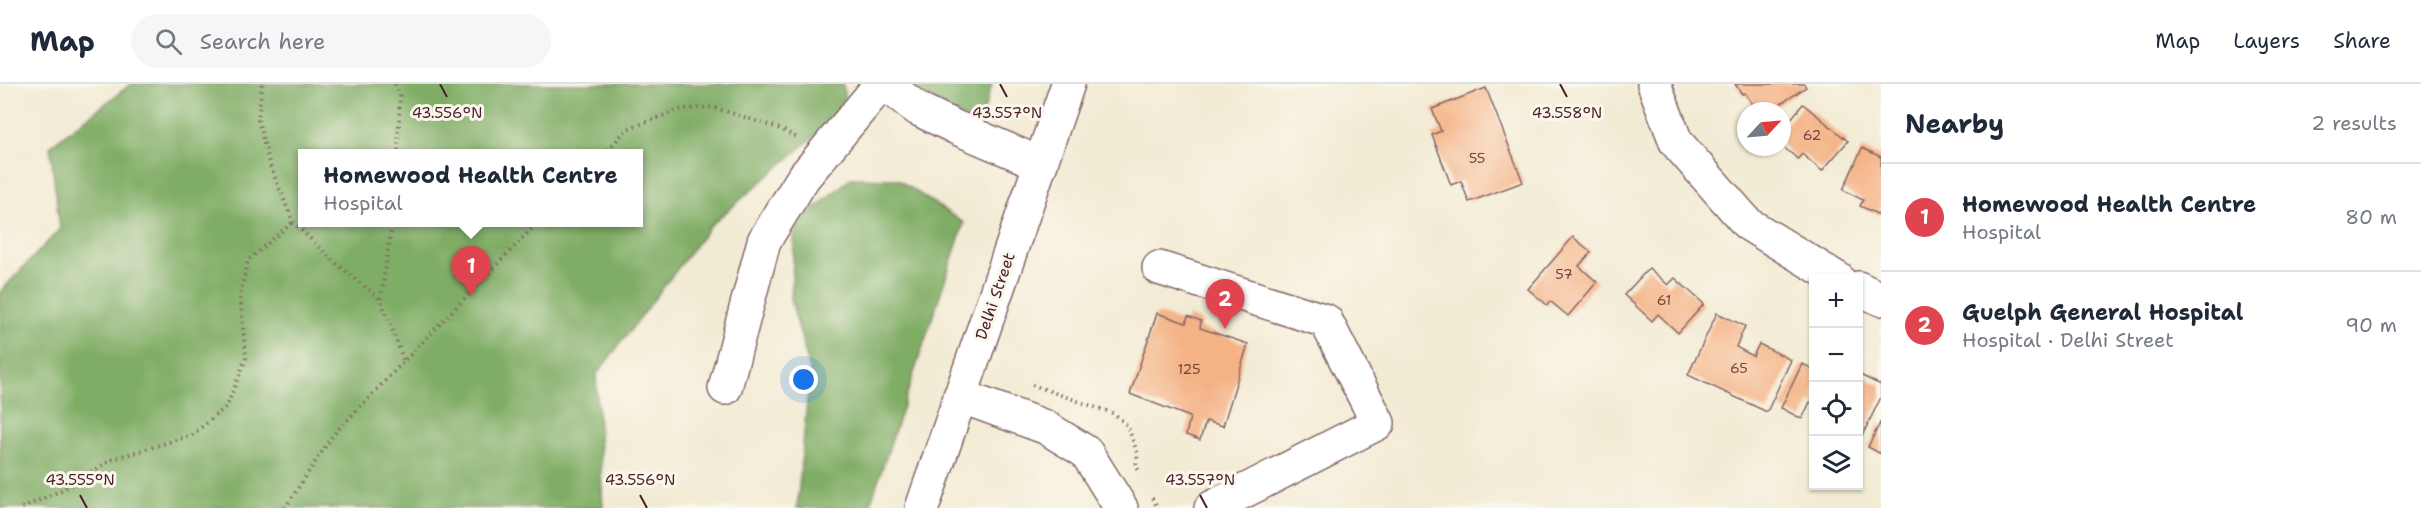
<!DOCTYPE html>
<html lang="en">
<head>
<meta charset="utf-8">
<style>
  body { margin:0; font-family:"Shantell Sans",sans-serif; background:#f6f6f7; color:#1f2937 }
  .controls { position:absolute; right:18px; bottom:18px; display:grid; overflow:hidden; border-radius:0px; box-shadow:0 2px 4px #0004 }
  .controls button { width:54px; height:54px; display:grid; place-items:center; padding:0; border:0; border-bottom:2px solid #e0e1e3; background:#fff; color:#1f2937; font:30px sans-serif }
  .compass { position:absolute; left:1737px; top:18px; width:54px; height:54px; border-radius:50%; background:#fff; box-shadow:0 2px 4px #0004; rotate:64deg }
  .you { position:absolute; left:804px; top:296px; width:21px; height:21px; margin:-15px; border:4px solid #fff; border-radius:50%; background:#1a73e8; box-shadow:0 0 0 9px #1a73e833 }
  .badge { display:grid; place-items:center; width:39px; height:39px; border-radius:50%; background:#2563eb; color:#fff; font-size:20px; font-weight:700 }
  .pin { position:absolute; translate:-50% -50px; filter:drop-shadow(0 2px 3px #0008) }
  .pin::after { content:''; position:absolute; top:32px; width:21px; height:18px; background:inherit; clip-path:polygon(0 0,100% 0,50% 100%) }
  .popup { position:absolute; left:298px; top:65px; width:345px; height:78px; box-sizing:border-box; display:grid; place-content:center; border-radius:0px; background:#fff; filter:drop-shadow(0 2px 4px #0005); font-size:20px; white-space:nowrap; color:#747a83 }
  .popup b { font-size:22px; color:#1f2937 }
  .popup::after { content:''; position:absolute; left:50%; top:100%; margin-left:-12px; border:12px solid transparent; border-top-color:#fff }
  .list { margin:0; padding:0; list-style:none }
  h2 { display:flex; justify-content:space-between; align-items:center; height:78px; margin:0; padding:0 24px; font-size:26px }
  h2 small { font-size:20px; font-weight:400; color:#747a83 }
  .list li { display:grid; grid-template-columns:39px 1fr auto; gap:18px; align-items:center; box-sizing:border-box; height:108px; padding:0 24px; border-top:2px solid #e0e1e3 }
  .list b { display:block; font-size:22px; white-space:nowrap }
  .list p { margin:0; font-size:20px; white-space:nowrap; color:#747a83 }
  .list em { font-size:20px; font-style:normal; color:#747a83 }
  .icon { flex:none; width:33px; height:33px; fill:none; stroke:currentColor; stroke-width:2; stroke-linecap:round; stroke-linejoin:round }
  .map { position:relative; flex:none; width:1881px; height:424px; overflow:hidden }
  header { display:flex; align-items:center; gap:36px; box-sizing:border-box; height:84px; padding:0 30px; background:#fff; border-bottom:2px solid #e0e1e3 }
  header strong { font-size:28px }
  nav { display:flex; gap:33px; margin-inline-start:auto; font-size:21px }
  .search { width:420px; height:54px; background:#f6f6f7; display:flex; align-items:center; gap:15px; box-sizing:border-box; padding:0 21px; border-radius:33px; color:#747a83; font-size:22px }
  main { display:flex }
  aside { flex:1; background:#fff }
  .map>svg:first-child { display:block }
  .forest { fill:#80ad66; stroke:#656648; stroke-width:1.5; fill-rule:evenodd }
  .building { fill:#f4b285 }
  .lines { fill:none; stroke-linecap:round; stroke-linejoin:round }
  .minor-casing { stroke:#856666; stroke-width:36 }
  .path { stroke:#856666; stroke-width:4; stroke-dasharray:1.5 4.5; stroke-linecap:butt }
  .minor { stroke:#fff; stroke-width:33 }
  .ticks { fill:none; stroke:#4a1f2b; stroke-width:2 }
  .labels { text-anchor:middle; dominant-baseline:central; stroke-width:6; stroke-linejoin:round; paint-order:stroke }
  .number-label { font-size:14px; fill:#744442 }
  .street-label { font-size:16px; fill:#4a1f2b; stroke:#fbf7ec }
  .ticks-label { font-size:15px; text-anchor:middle; fill:#4a1f2b; stroke:#fbf7ec; stroke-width:6; stroke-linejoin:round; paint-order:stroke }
</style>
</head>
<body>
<header>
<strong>Map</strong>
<div class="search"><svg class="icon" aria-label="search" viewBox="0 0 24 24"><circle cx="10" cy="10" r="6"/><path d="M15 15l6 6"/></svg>Search here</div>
<nav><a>Map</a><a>Layers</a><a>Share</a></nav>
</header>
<main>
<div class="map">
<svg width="1881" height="424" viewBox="0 0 1881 424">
  <rect width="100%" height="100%" fill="#fbf7ec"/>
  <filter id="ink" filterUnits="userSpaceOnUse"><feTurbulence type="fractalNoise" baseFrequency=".0167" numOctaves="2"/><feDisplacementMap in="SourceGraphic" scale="12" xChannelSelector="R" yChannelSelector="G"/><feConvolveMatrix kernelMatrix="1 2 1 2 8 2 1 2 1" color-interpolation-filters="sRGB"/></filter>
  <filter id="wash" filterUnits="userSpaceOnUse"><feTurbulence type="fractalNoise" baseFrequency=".008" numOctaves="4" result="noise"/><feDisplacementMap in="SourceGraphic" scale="24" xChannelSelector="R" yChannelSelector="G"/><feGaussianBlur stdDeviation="1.35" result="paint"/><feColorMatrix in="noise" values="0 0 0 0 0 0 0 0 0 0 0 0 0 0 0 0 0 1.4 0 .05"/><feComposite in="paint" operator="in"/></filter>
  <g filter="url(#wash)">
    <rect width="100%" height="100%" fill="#f2ebd4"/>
    <path class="forest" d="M131,0H843L846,25L711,141L596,291L603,424H0V208L60,145L50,62ZM303,70H639V138H303Z
      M907,0H992L979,43Z
      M851,94L897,95L964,139L869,424H797L810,286L791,216L795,141Z"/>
    <g id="blocks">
      <path class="building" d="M1735,0H1804L1806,3L1770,27H1757L1745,9L1742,10Z
        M1486,4L1523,98L1469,118L1461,97L1451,101L1432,51L1441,47L1432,25Z
        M1803,20L1848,57L1822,87L1802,70L1798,75L1782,62V46Z
        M1862,64L1881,73V132L1860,122L1863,116L1843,106Z
        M1573,153L1591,168L1579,182L1597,198L1568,232L1550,217L1547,221L1528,205Z
        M1649,184L1668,201L1675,194L1704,220L1678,249L1658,230L1652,237L1624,211Z
        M1157,229L1186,239L1188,232L1201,237L1200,244L1248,260L1223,342L1206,337L1200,356L1186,351L1190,333L1130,310Z
        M1717,229L1745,242L1736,263L1753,272L1759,260L1791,276L1767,328L1688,291Z
        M1802,280L1814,285V320L1810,318L1802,335L1781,324Z
        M1858,290L1881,301V313L1858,360Z
        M1881,337V370L1868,363Z"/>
    </g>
  </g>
  <g filter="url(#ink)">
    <use href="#blocks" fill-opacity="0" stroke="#856666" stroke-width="1.5"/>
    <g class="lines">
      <g class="minor-casing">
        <path id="minor" d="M885,0L918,25L957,44L1041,80
          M1654,0L1676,58L1748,140L1838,195
          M1159,184L1326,237L1378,339L1211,424
          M1858,204L1881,215
          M725,304L764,157L803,94L881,0
          M960,312L1045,343L1086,368L1121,424
          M922,424L1068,0"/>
      </g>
      <path class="path" d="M262,0L258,36L269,79L293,138L330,174L381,216L404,277
        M395,0L400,11L398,70
        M604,70L627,45L681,25L712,23L781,45L797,54
        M381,215L392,138
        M1032,301L1115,330L1127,341L1138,370L1136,381L1139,388
        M1152,414L1158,424
        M22,424L62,406L113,375L192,351L227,322L246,274L240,211L248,176L293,138
        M285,424L333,351L538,138"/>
      <use href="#minor" class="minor"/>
    </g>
  </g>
  <path class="ticks" d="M440,0L447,13M1000,0L1007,13M1560,0L1567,13M80,411L87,424M640,411L647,424M1200,411L1207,424"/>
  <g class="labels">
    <g class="number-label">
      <text x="1812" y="51">62</text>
      <text x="1477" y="74">55</text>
      <text x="1564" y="190">57</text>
      <text x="1664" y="216">61</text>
      <text x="1739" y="284">65</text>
      <text x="1189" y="285">125</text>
    </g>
    <g class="street-label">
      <text transform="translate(995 212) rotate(-71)">Delhi Street</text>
    </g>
  </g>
  <g class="ticks-label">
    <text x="447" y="34">43.556°N</text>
    <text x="1007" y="34">43.557°N</text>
    <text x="1567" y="34">43.558°N</text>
    <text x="80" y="401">43.555°N</text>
    <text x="640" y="401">43.556°N</text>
    <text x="1200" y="401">43.557°N</text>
  </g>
</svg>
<div class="controls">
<button>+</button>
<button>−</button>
<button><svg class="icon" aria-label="locate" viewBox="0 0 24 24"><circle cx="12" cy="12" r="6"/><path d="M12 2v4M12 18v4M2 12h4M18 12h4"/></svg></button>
<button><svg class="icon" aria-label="layers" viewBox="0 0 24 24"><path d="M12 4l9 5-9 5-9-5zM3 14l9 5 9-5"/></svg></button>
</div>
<svg class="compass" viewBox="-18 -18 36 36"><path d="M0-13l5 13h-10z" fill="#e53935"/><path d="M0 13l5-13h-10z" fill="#747a83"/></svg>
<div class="you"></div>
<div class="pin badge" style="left:471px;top:212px;background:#e0444e">1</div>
<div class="popup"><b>Homewood Health Centre</b>Hospital</div>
<div class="pin badge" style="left:1225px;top:245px;background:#e0444e">2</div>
</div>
<aside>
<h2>Nearby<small>2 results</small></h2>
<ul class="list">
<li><span class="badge" style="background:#e0444e">1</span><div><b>Homewood Health Centre</b><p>Hospital</p></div><em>80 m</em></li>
<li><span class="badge" style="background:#e0444e">2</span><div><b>Guelph General Hospital</b><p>Hospital · Delhi Street</p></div><em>90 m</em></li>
</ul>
</aside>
</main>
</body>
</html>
